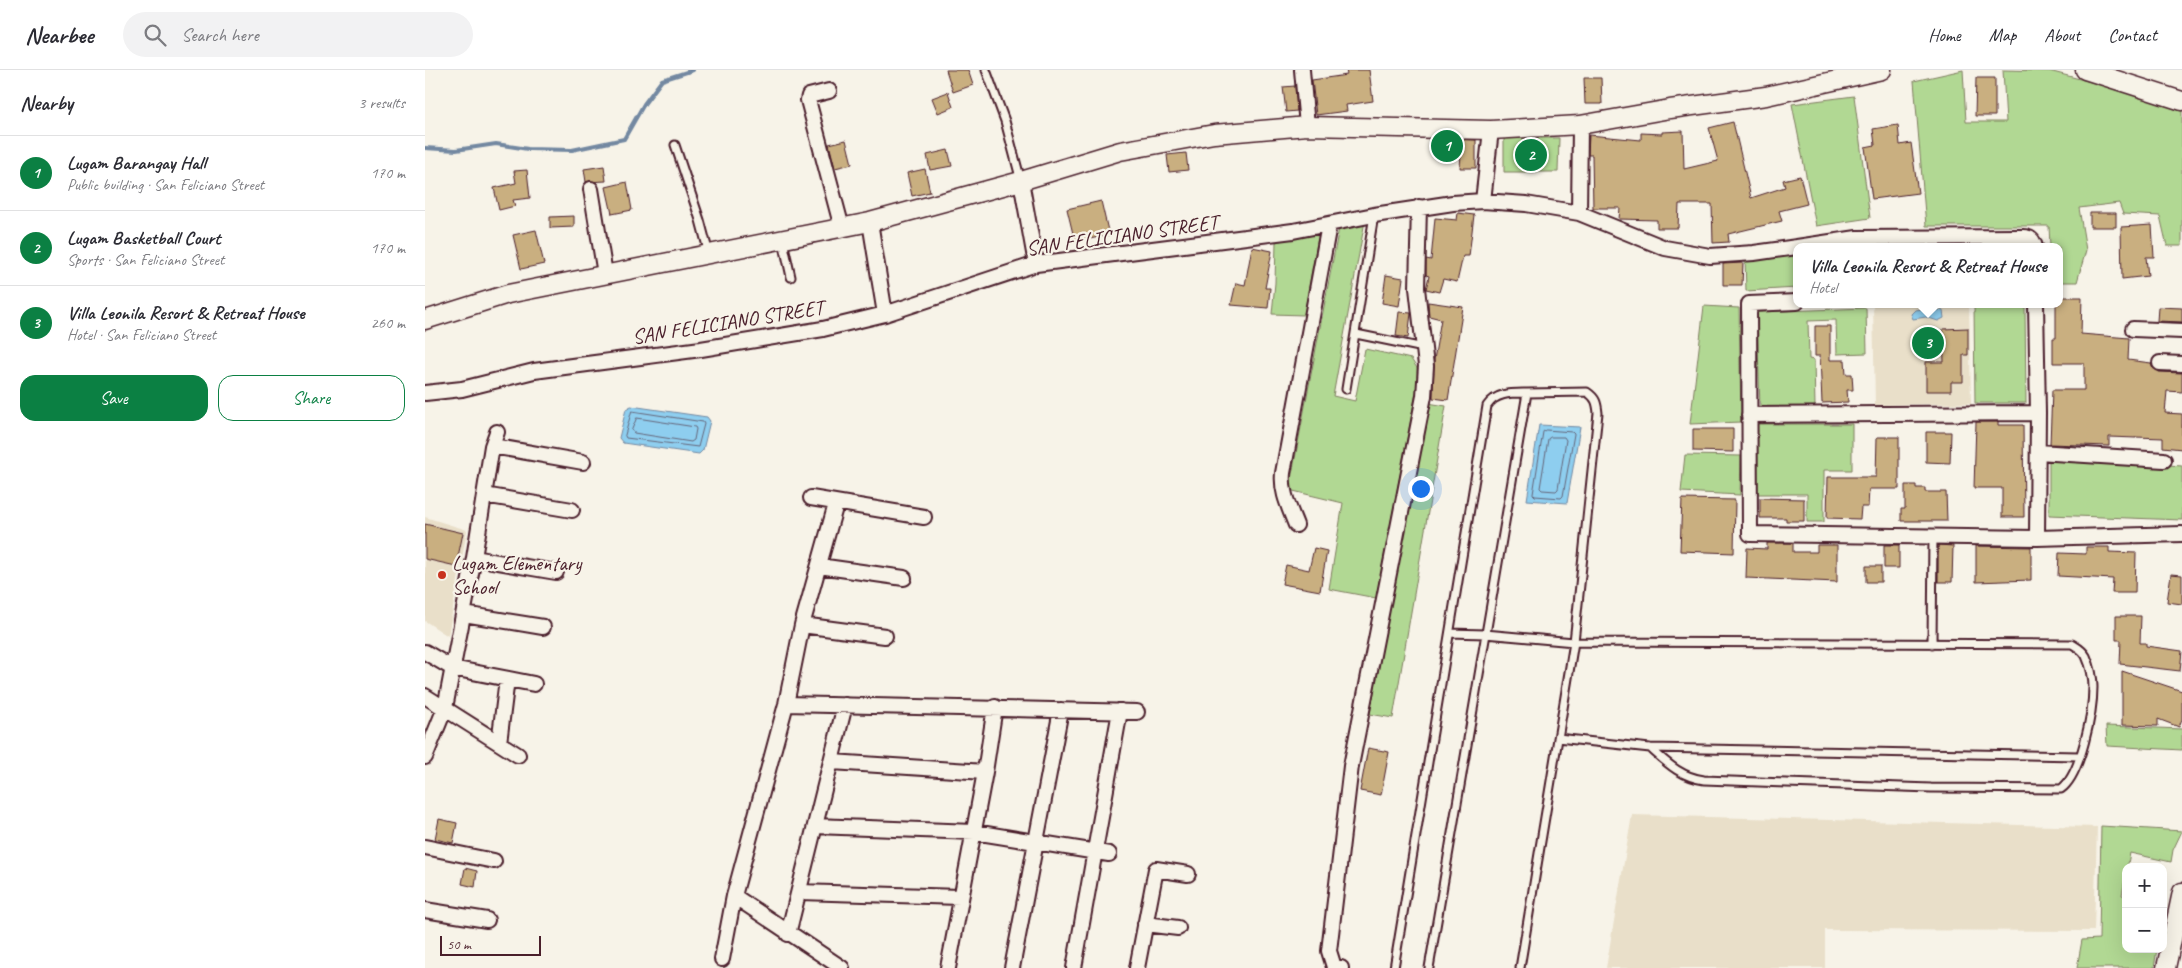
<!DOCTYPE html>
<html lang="en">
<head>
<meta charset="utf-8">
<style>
  body { margin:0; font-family:Caveat,sans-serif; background:#f2f2f3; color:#2b2b33 }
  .controls { position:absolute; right:15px; bottom:15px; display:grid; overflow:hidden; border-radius:10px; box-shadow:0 5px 20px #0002 }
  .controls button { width:45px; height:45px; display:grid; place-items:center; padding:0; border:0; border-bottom:1px solid #e1e1e2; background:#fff; color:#2b2b33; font:25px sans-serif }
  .scale { position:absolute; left:15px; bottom:12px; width:101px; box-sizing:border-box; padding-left:5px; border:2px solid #4a1f2b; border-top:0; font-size:14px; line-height:18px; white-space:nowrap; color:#4a1f2b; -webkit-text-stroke:4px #f7f3e8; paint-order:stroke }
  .you { position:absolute; left:995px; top:418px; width:18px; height:18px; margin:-12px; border:4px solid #fff; border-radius:50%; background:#1a73e8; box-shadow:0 0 0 8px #1a73e833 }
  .badge { display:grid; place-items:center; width:32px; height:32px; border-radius:50%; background:#0b8043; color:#fff; font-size:16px; font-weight:700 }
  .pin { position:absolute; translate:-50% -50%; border:2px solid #fff; box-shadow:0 1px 5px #0006 }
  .popup { position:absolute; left:1368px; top:173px; width:270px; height:65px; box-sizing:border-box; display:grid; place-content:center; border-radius:10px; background:#fff; filter:drop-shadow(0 1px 4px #0005); font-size:16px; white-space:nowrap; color:#7c7c81 }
  .popup b { font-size:19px; color:#2b2b33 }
  .popup::after { content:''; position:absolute; left:50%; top:100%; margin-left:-10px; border:10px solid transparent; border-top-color:#fff }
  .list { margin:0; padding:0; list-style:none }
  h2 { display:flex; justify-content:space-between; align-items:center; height:65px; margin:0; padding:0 20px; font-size:21px }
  h2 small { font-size:16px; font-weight:400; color:#7c7c81 }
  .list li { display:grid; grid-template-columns:32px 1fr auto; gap:15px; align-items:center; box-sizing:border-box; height:75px; padding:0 20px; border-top:1px solid #e1e1e2 }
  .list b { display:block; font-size:19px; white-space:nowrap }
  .list p { margin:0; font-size:16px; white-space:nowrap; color:#7c7c81 }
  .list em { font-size:16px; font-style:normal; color:#7c7c81 }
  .actions { display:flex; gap:10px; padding:15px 20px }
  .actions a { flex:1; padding:11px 0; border:1px solid #0b8043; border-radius:15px; text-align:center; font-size:18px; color:#0b8043 }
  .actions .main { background:#0b8043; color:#fff }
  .icon { flex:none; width:28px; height:28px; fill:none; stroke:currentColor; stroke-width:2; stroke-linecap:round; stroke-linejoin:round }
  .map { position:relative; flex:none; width:1757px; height:898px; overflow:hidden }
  header { display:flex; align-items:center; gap:30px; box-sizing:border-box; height:70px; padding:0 25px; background:#fff; border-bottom:1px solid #e1e1e2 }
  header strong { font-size:24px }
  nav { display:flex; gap:28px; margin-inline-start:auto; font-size:18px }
  .search { width:350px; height:45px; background:#f2f2f3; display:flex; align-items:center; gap:12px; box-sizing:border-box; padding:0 18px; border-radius:28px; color:#7c7c81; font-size:19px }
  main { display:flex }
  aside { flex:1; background:#fff }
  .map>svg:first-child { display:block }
  .built { fill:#e9dfc9 }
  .green { fill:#b1d893; stroke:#7e7c5f }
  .water { fill:#8eceef; stroke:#7388a1 }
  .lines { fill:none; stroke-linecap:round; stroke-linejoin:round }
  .shore { stroke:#656579; stroke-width:1 }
  .stream { stroke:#7388a1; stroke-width:4 }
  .building { fill:#c9af80; stroke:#4a1f2b }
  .service-casing { stroke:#4a1f2b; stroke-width:11 }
  .minor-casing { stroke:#4a1f2b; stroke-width:18 }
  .tertiary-casing { stroke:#4a1f2b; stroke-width:21 }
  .service { stroke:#f7f3e8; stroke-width:7 }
  .minor { stroke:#f7f3e8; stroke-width:14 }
  .tertiary { stroke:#f7f3e8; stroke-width:18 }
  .poi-dot { fill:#c8321e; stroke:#f7f3e8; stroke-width:2 }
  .labels { text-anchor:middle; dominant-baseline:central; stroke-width:4.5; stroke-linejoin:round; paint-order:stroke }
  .street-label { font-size:21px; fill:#4a1f2b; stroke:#f7f3e8 }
  .poi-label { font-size:21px; fill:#4a1f2b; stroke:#f7f3e8; text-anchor:start }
</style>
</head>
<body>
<header>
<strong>Nearbee</strong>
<div class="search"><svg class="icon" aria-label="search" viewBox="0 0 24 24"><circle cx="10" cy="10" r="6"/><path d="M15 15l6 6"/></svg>Search here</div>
<nav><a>Home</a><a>Map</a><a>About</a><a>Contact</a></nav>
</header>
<main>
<aside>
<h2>Nearby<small>3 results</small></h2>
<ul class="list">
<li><span class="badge">1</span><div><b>Lugam Barangay Hall</b><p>Public building · San Feliciano Street</p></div><em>170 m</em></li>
<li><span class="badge">2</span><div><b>Lugam Basketball Court</b><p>Sports · San Feliciano Street</p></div><em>170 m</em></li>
<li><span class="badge">3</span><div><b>Villa Leonila Resort &amp; Retreat House</b><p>Hotel · San Feliciano Street</p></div><em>260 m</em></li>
</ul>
<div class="actions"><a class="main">Save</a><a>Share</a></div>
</aside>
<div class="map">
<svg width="1757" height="898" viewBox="0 0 1757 898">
  <rect width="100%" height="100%" fill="#f7f3e8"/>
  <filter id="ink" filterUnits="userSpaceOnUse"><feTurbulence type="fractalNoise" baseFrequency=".02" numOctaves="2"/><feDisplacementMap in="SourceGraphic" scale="10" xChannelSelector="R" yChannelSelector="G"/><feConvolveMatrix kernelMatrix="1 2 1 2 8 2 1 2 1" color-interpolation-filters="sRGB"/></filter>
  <g filter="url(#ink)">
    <path class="built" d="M1448,234H1544L1546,333L1450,335Z
      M0,447L42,460L23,566L0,551Z
      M1207,745L1672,757L1669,861L1400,860V898H1181Z"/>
    <path class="green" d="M1538,0L1541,52H1581L1578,0L1624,1L1670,13L1757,41V176H1742L1735,146L1698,144L1694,133L1654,138L1661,180L1652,212H1634V177H1625L1624,156H1501L1489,11Z
      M1429,26L1445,148L1391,156L1367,34Z
      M1079,68H1134L1133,102H1079Z
      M940,151L908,326L930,331L940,279L986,289L992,298V318L951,528L904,519L918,433L864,420L914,158Z
      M894,161L879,245L847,244L850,213L851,172Z
      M1532,170L1531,177H1446V171Z
      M1372,180V218L1321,221L1320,188Z
      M1549,234H1600L1601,333H1550Z
      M1279,236L1314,238L1316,352L1265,354Z
      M1441,238L1442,283L1412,284L1411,250L1383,251L1384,289L1389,290L1390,337L1335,339L1332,242Z
      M1003,333L1021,336L968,648L945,644Z
      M1332,354H1427V400H1399V452H1382V424H1332Z
      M1260,385L1316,386L1315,425L1256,422Z
      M1624,387L1757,396V450L1624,445Z
      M1681,656L1757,659V680L1682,676Z
      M1676,756L1757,761L1748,780L1746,792L1705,783L1697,825L1701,826V879H1732L1729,898H1652L1657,870L1674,869Z"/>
    <path class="water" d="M1505,238L1518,241L1519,248L1513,251L1501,247L1488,249L1486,244L1490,240Z
      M206,336L282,347L285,351L278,380L274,384L198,373L194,368L201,339Z
      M1114,355L1155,357L1142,433L1102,430Z"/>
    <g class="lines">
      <path class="shore" d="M207,341L278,352L279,354L273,377L201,368L200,366Z
        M212,348L270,357L271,359L269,370L266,372L209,363L207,360Z
        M1121,360L1147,362L1149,364L1138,426L1136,428L1110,426L1108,424L1118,362Z
        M1126,367H1139L1141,370L1133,419L1131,421L1117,420L1115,418L1123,369Z"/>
      <path class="stream" d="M0,78L31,80L71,74L103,79L147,80L199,69L219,34L237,10L268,0"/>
    </g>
    <path class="building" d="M521,0H543L548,15L528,22Z
      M921,0H944L948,31L921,35L922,41L891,45L887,10L922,5Z
      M1159,8H1176L1177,34H1160Z
      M1551,8H1570V46H1550Z
      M870,16L872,41L861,42L858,17Z
      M523,22L528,37L513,43L507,28Z
      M1308,52L1326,128L1360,117L1358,110L1375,106L1382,134L1354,141L1357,151L1303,164L1304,172L1288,173L1287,134H1254L1253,158H1232V150L1194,149L1195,138H1168L1167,85H1163L1164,65L1216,70V63L1237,64V62L1258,61L1259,99L1293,91L1284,58Z
      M1473,55L1475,75L1486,73L1493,123L1447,129L1440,77L1450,75L1448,59Z
      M1012,69L1051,70V98H1035L1036,83L1011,82Z
      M421,70L427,94L410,98L404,74Z
      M523,80L527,96L505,100L502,85Z
      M761,83L763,100L744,102L742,85Z
      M179,96L181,111L161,112L159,99Z
      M500,99L505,122L487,126L482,103Z
      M102,100L105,128L88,130L90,136L74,140L69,118L91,113L89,101Z
      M202,112L207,140L187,144L181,117Z
      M676,131L684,165L650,172L642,139Z
      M1033,143L1049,145L1044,186H1038L1032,212L1018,209L1014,222L1001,219L1004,206L1001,205V189L1006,190L1010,148L1032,150Z
      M1665,143H1691V157H1665Z
      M149,146V157L125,158V147Z
      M1727,155L1729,187H1721L1723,206L1697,209L1696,157Z
      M111,160L119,194L96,199L88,165Z
      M827,177L847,181L840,218H845L843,238L806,235L811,213L820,215Z
      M1318,193L1317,215H1298V194Z
      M961,205L978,208L974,236L957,233Z
      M1634,227H1657L1656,264L1704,268L1703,290L1726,293L1728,297L1734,302L1757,303V322L1742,321L1740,343L1757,344V379L1738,377V368L1711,367V368L1684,367V376L1625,374L1627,320H1659V293H1628V268H1631V234H1634Z
      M1003,232L1038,237L1023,330L1008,328L1009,290L1016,249L1004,246Z
      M1733,237L1757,238V252L1732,251Z
      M974,242L986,243L983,268L971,266Z
      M1390,256H1405V290H1420L1421,304H1427L1428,320H1422L1423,332L1397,333L1395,286H1390Z
      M1543,258V285H1538V312H1526V321H1501V292H1519L1518,259Z
      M1551,352H1573V355H1598L1599,447H1577V418H1549Z
      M1268,359H1308V382L1268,381Z
      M1501,362H1526L1525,393L1501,392Z
      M1452,367H1474V419H1444L1443,437H1436L1435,449L1402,448L1403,407H1451Z
      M1480,415H1491V418H1500V422H1521L1522,451H1476V439H1480Z
      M1335,428L1379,429V451H1361V448H1335Z
      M1257,429L1310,430L1309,483L1255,481Z
      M0,454L38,463L31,496L0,489Z
      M1342,473H1368V482H1392V475H1412V512L1321,508L1322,478L1342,479Z
      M1459,475H1474V498H1459Z
      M1513,475L1528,476L1527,512H1513Z
      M1551,476L1606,477V510L1551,512Z
      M1661,477H1684V482L1711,483L1710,523H1687L1688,509L1633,506L1634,483L1661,484Z
      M889,478L902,481L895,521L857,514L861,495L884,500Z
      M1441,496H1456V512H1441Z
      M1746,504L1757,505V534L1742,532Z
      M1691,546H1716L1715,573H1721V576L1757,581L1755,601L1695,594L1696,570H1691Z
      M1697,601L1757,621V649L1754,657L1733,649V656L1697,655Z
      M943,678L964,682L956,725L935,721Z
      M14,749L32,753L28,773L10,769Z
      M40,798L52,801L50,817L37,814Z"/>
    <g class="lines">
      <g class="service-casing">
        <path id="service" d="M561,0L580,51L596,111
          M250,75L275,150L284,184
          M358,171L366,207
          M931,264L999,278
          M921,319L949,145
          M1025,563L1060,564L1149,572L1173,343C1172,333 1171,328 1162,322L1102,323
          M1507,574L1508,466
          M1133,668L1225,678L1654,686
          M969,898L1062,336C1071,322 1087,323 1102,323L1004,898
          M1095,898L1149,572L1647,574C1652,577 1658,580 1661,586C1665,595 1668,608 1668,617C1668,642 1656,705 1636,719L1506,718L1279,710C1256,707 1242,693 1225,678"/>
      </g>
      <g class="minor-casing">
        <path id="minor" d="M877,0L882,56
          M404,21L384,26L383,30L417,158
          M596,111L611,194
          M166,119L180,204
          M1058,131L1066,60
          M1154,143L1155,55
          M445,152L460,244
          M1372,177L1432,168L1598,167C1605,167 1608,169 1610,177
          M1372,232L1324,234L1325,464L1612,468L1757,464
          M1611,234L1613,343L1612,468
          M1708,259L1757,261
          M1735,293L1757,294
          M0,323L37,319L109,301L276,279L398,259L460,244L611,194L868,161L949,145L1028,133L1058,131L1101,134L1154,143L1240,178L1285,186L1329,183L1372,177
          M1324,345L1613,343
          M67,376L158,392
          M1613,382L1739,390
          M59,425L147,440
          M386,428L499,447
          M871,455C864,437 856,422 858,403L904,155
          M49,488L131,502
          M394,496L479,508
          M39,544L118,557
          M377,555L460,566
          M0,582L27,598L109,614
          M0,626L93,685
          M361,634L712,642
          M74,673L82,609
          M0,687L20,638L49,488L67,376L72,362
          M407,692L560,702
          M390,756L549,762L684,784
          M0,777L69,791
          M375,822L535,827
          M309,826L417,898
          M0,840L62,850
          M720,854L753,858
          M363,864L420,635
          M297,889L309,826L361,634L377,555L411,434
          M523,898L560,702L570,637
          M587,898L636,640
          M649,898L695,641
          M712,898L731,799L763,804
          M916,898L909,897L904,881L926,696L999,326L1001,296L992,218L994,137"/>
      </g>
      <g class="tertiary-casing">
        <path id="tertiary" d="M1660,0L1757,31
          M0,250L83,224L445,152L596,111L695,81L789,64L882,56L1066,60L1155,55L1245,39L1341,26L1457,0
          M1741,898L1757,822"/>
      </g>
      <use href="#service" class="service"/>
      <use href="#minor" class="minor"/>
      <use href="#tertiary" class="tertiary"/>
    </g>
  </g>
  <circle class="poi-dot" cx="17" cy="505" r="5"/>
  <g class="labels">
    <g class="street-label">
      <text transform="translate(697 165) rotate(-8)">SAN FELICIANO STREET</text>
      <text transform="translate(303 252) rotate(-9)">SAN FELICIANO STREET</text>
    </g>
    <g class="poi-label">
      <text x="27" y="493">Lugam Elementary<tspan x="27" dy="24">School</tspan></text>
    </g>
  </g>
</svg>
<div class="controls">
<button>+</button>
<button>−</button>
</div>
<div class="scale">50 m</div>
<div class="you"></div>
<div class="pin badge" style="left:1022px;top:76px">1</div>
<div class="pin badge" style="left:1106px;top:85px">2</div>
<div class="pin badge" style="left:1503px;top:273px">3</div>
<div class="popup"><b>Villa Leonila Resort &amp; Retreat House</b>Hotel</div>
</div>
</main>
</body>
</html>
